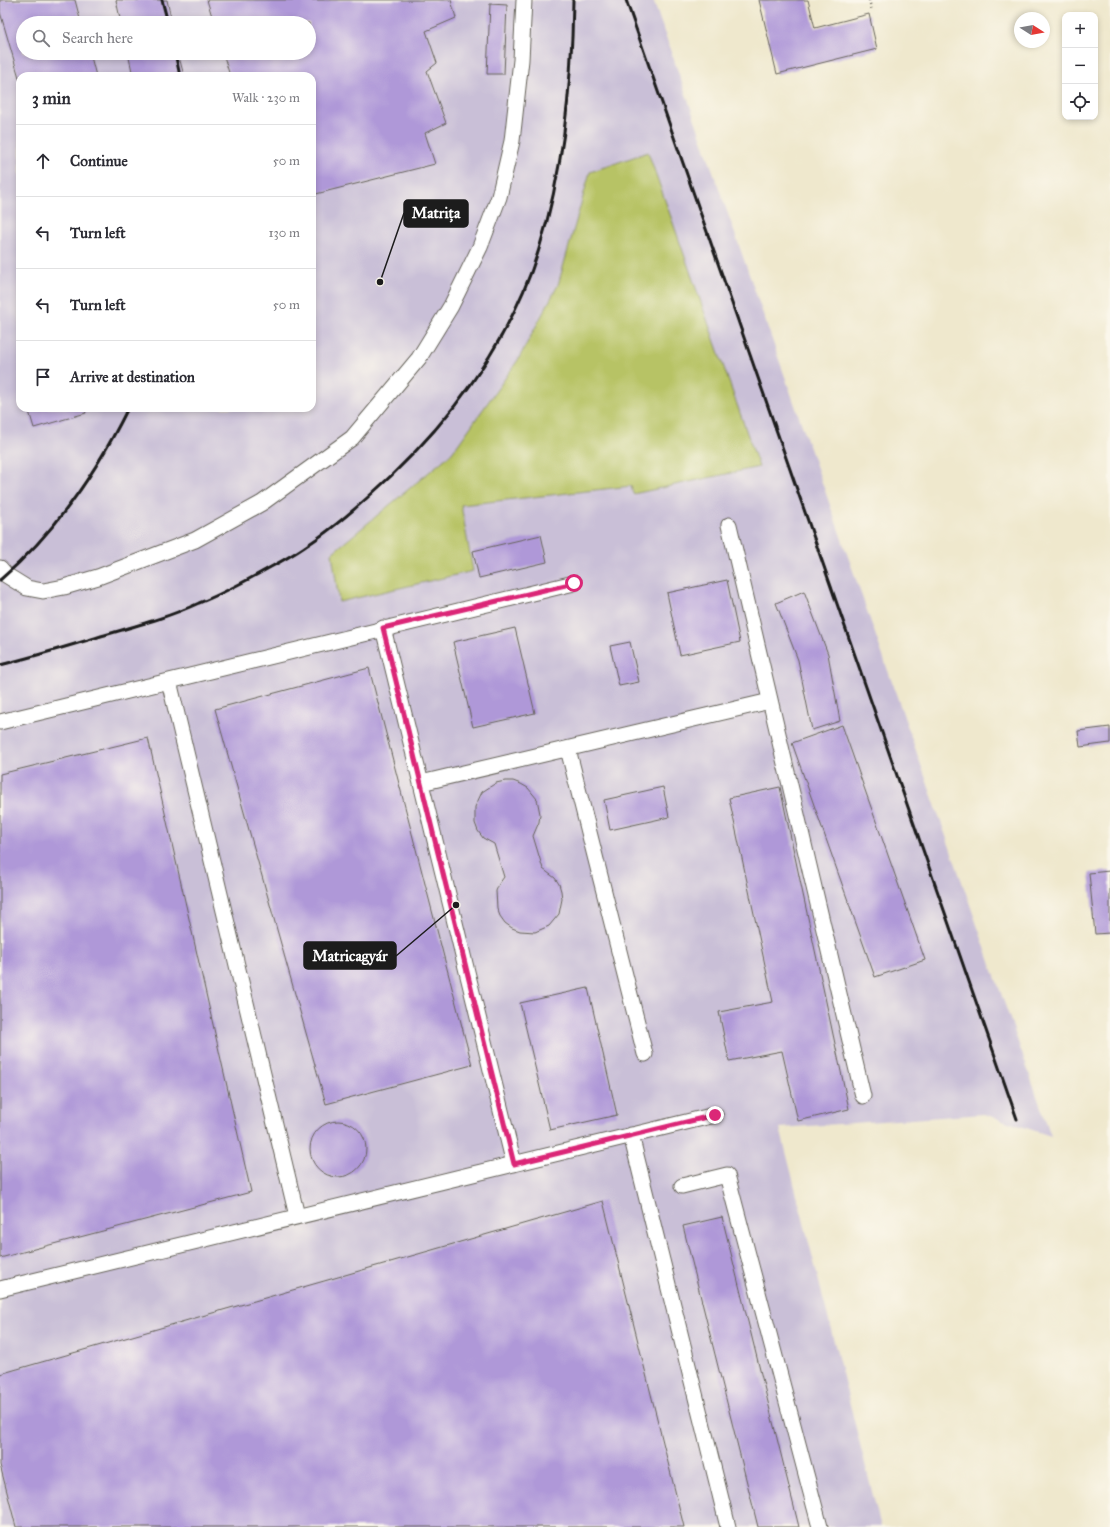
<!DOCTYPE html>
<html lang="en">
<head>
<meta charset="utf-8">
<style>
  body { margin:0; font-family:"IM FELL Great Primer",serif; background:#f2f2f3; color:#2b2b33 }
  .controls { position:absolute; right:12px; top:12px; display:grid; overflow:hidden; border-radius:8px; box-shadow:0 2px 6px #0003 }
  .controls button { width:36px; height:36px; display:grid; place-items:center; padding:0; border:0; border-bottom:1px solid #e1e1e2; background:#fff; color:#2b2b33; font:20px sans-serif }
  .compass { position:absolute; left:1014px; top:12px; width:36px; height:36px; border-radius:50%; background:#fff; box-shadow:0 2px 6px #0003; rotate:101deg }
  .stop { position:absolute; width:12px; height:12px; margin:-9px; border:3px solid #db2777; border-radius:50%; background:#fff }
  .stop.end { background:#db2777; border-color:#fff; box-shadow:0 1px 4px #0008 }
  .list { margin:0; padding:0; list-style:none }
  h2 { display:flex; justify-content:space-between; align-items:center; height:52px; margin:0; padding:0 16px; font-size:17px }
  h2 small { font-size:13px; font-weight:400; color:#7c7c81 }
  .list li { display:grid; grid-template-columns:26px 1fr auto; gap:12px; align-items:center; box-sizing:border-box; height:72px; padding:0 16px; border-top:1px solid #e1e1e2 }
  .list b { display:block; font-size:15px; white-space:nowrap }
  .list em { font-size:13px; font-style:normal; color:#7c7c81 }
  .icon { flex:none; width:22px; height:22px; fill:none; stroke:currentColor; stroke-width:2; stroke-linecap:round; stroke-linejoin:round }
  .map { position:relative; flex:none; width:1110px; height:1527px; overflow:hidden }
  .search { position:absolute; background:#fff; box-shadow:0 2px 6px #0003; left:16px; top:16px; width:300px; height:44px; display:flex; align-items:center; gap:10px; box-sizing:border-box; padding:0 14px; border-radius:22px; color:#7c7c81; font-size:15px }
  .panel { position:absolute; background:#fff; box-shadow:0 2px 6px #0003; left:16px; top:72px; width:300px; height:340px; border-radius:12px }
  .map>svg:first-child { display:block }
  .industrial { fill:#c9bfd7; fill-rule:evenodd }
  .green { fill:#b7c365; stroke:#6a7040 }
  .building { fill:#af98d8 }
  .lines { fill:none; stroke-linecap:round; stroke-linejoin:round }
  .service-casing { stroke:#66635a; stroke-width:17 }
  .path { stroke:#66635a; stroke-width:2.5; stroke-dasharray:1 3; stroke-linecap:butt }
  .service { stroke:#fff; stroke-width:15 }
  .rail { stroke:#1c1c1c; stroke-width:3 }
  .route { stroke:#db2777; stroke-width:5 }
  .leader { fill:none; stroke:#1c1c1c; stroke-width:1.5 }
  .callout-dot { fill:#1c1c1c; stroke:#fbf7ec; stroke-width:1.5 }
  .callout { fill:#1c1c1c; stroke:#1c1c1c; stroke-width:1.5 }
  .callout-label { font-size:15px; text-anchor:middle; font-weight:bold; fill:#fff }
</style>
</head>
<body>
<div class="map">
<svg width="1110" height="1527" viewBox="0 0 1110 1527">
  <rect width="100%" height="100%" fill="#fbf7ec"/>
  <filter id="ink" filterUnits="userSpaceOnUse"><feTurbulence type="fractalNoise" baseFrequency=".025" numOctaves="2"/><feDisplacementMap in="SourceGraphic" scale="8" xChannelSelector="R" yChannelSelector="G"/><feConvolveMatrix kernelMatrix="1 2 1 2 8 2 1 2 1" color-interpolation-filters="sRGB"/></filter>
  <filter id="wash" filterUnits="userSpaceOnUse"><feTurbulence type="fractalNoise" baseFrequency=".012" numOctaves="4" result="noise"/><feDisplacementMap in="SourceGraphic" scale="16" xChannelSelector="R" yChannelSelector="G"/><feGaussianBlur stdDeviation="0.9" result="paint"/><feColorMatrix in="noise" values="0 0 0 0 0 0 0 0 0 0 0 0 0 0 0 0 0 1.4 0 .05"/><feComposite in="paint" operator="in"/></filter>
  <g filter="url(#wash)">
    <rect width="100%" height="100%" fill="#efe8cd"/>
    <path class="industrial" d="M0,0H653L1051,1136L984,1114L780,1128L881,1527H0ZM23,23H309V53H23ZM20,76H312V408H20ZM590,172L633,494L631,486L460,505L332,553L452,453L518,360L558,285Z"/>
    <path class="green" d="M648,152L759,467L633,494L631,486L461,505L473,571L339,602L332,553L452,453L518,360L558,285L590,172Z"/>
    <g id="blocks">
      <path class="building" d="M0,0H75L81,23H23V53H90L96,76H20V81L0,12Z
        M116,0H167L172,23H121Z
        M207,0H451L456,18L426,31L437,63L427,71L446,123L425,133L435,164L312,195V76H230L223,53H309V23H214Z
        M759,0H808L815,28L869,14L877,49L777,74Z
        M490,4L507,5L504,74H487Z
        M128,53H178L184,76H133Z
        M28,408H84L86,413L34,428Z
        M541,535L547,562L479,578L473,551Z
        M727,580L740,642L680,655L667,593Z
        M804,591L828,654L840,721L812,730L798,660L776,603Z
        M515,628L535,713L473,727L453,642Z
        M630,642L639,682L619,686L610,646Z
        M369,668L472,1065L326,1104L215,709Z
        M842,725L925,960L875,977L792,743Z
        M1110,727V743L1080,747L1078,731Z
        M148,738L251,1192L0,1258V774Z
        M505,781H513L521,784L528,788L537,799L540,814L539,822L533,836L543,869L555,878L559,884L561,891L562,899L559,914L549,926L535,932L520,931L512,928L505,923L500,916L497,908L496,891L499,884L504,877L494,844L483,838L478,831L475,823V807L482,792L496,783Z
        M663,787L669,817L610,830L604,800Z
        M780,787L849,1109L798,1121L782,1051L729,1061L719,1012L773,1002L729,798Z
        M1110,871V933L1095,934L1089,873Z
        M588,988L617,1115L550,1130L520,1003Z
        M310 1149a28 28 0 1 1 56 0a28 28 0 1 1-56 0Z
        M603,1201L684,1527H16L0,1465V1374Z
        M722,1217L799,1527H758L683,1226Z"/>
    </g>
  </g>
  <g filter="url(#ink)">
    <use href="#blocks" fill-opacity="0" stroke="#66635a" stroke-width="1"/>
    <g class="lines">
      <g class="service-casing">
        <path id="service" d="M729,525L863,1096
          M0,568L6,575L27,588L43,591L64,587L98,577L195,540L262,503L352,438L419,358L451,306L480,247L499,197L512,141L521,60L524,0
          M383,628L514,1164
          M169,681L297,1216
          M0,722L574,583
          M568,749L645,1054
          M421,783L770,701
          M631,1135L728,1527
          M682,1186L727,1175L820,1527
          M0,1289L715,1115"/>
      </g>
      <path class="path" d="M869,0L872,11"/>
      <use href="#service" class="service"/>
      <path class="rail" d="M162,0L168,23
        M626,0L1017,1119
        M175,53L180,76
        M0,580C55,533 96,473 128,408
        M0,665C33,657 65,647 98,637C132,627 167,618 199,603C220,595 240,584 260,573C276,564 292,556 306,546C328,532 348,515 367,498C444,430 508,348 539,249C564,169 572,84 573,0"/>
    </g>
  </g>
  <g class="lines" filter="url(#ink)">
    <path class="route" d="M574,583L383,628L514,1164L715,1115"/>
  </g>
  <path class="leader" d="M380 282L404 213M456 905L396 956"/>
  <g class="callout-dot">
    <circle cx="380" cy="282" r="4"/>
    <circle cx="456" cy="905" r="4"/>
  </g>
  <g class="callout">
    <rect x="404" y="200" width="64" height="27" rx="4"/>
    <rect x="304" y="942" width="92" height="27" rx="4"/>
  </g>
  <g class="callout-label">
    <text x="436" y="218">Matrița</text>
    <text x="350" y="961">Matricagyár</text>
  </g>
</svg>
<div class="controls">
<button>+</button>
<button>−</button>
<button><svg class="icon" aria-label="locate" viewBox="0 0 24 24"><circle cx="12" cy="12" r="6"/><path d="M12 2v4M12 18v4M2 12h4M18 12h4"/></svg></button>
</div>
<svg class="compass" viewBox="-18 -18 36 36"><path d="M0-13l5 13h-10z" fill="#e53935"/><path d="M0 13l5-13h-10z" fill="#7c7c81"/></svg>
<div class="stop" style="left:574px;top:583px"></div>
<div class="stop end" style="left:715px;top:1115px"></div>
<div class="search"><svg class="icon" aria-label="search" viewBox="0 0 24 24"><circle cx="10" cy="10" r="6"/><path d="M15 15l6 6"/></svg>Search here</div>
<section class="panel">
<h2>3 min<small>Walk · 230 m</small></h2>
<ul class="list">
<li><svg class="icon" aria-label="ahead" viewBox="0 0 24 24"><path d="M12 20V5M6 11l6-6 6 6"/></svg><div><b>Continue</b></div><em>50 m</em></li>
<li><svg class="icon" aria-label="left" viewBox="0 0 24 24"><path d="M17 20v-9H6M10 6l-5 5 5 5"/></svg><div><b>Turn left</b></div><em>130 m</em></li>
<li><svg class="icon" aria-label="left" viewBox="0 0 24 24"><path d="M17 20v-9H6M10 6l-5 5 5 5"/></svg><div><b>Turn left</b></div><em>50 m</em></li>
<li><svg class="icon" aria-label="arrive" viewBox="0 0 24 24"><path d="M6 21V4h12l-3 4 3 4H6"/></svg><div><b>Arrive at destination</b></div></li>
</ul>
</section>
</div>
</body>
</html>
